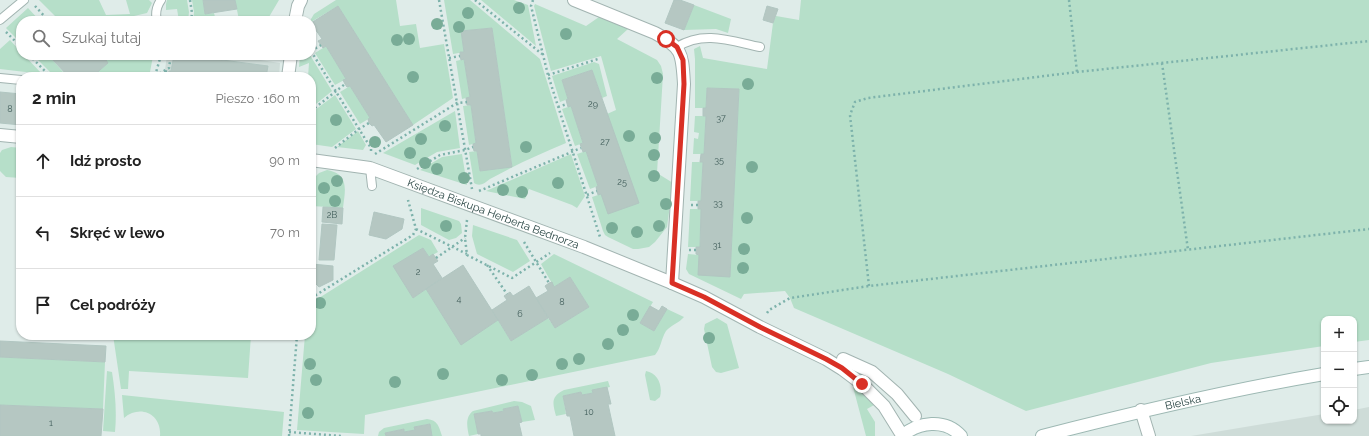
<!DOCTYPE html>
<html lang="pl">
<head>
<meta charset="utf-8">
<style>
  body { margin:0; font-family:Raleway,sans-serif; background:#f2f2f2; color:#222 }
  .controls { position:absolute; right:12px; bottom:12px; display:grid; overflow:hidden; border-radius:8px; box-shadow:0 1px 3px #0004 }
  .controls button { width:36px; height:36px; display:grid; place-items:center; padding:0; border:0; border-bottom:1px solid #e0e0e0; background:#fff; color:#222; font:20px sans-serif }
  .stop { position:absolute; width:12px; height:12px; margin:-9px; border:3px solid #d93025; border-radius:50%; background:#fff }
  .stop.end { background:#d93025; border-color:#fff; box-shadow:0 1px 4px #0008 }
  .list { margin:0; padding:0; list-style:none }
  h2 { display:flex; justify-content:space-between; align-items:center; height:52px; margin:0; padding:0 16px; font-size:17px }
  h2 small { font-size:13px; font-weight:400; color:#767676 }
  .list li { display:grid; grid-template-columns:26px 1fr auto; gap:12px; align-items:center; box-sizing:border-box; height:72px; padding:0 16px; border-top:1px solid #e0e0e0 }
  .list b { display:block; font-size:15px; white-space:nowrap }
  .list em { font-size:13px; font-style:normal; color:#767676 }
  .icon { flex:none; width:22px; height:22px; fill:none; stroke:currentColor; stroke-width:2; stroke-linecap:round; stroke-linejoin:round }
  .map { position:relative; flex:none; width:1369px; height:436px; overflow:hidden }
  .search { position:absolute; background:#fff; box-shadow:0 1px 3px #0004; left:16px; top:16px; width:300px; height:44px; display:flex; align-items:center; gap:10px; box-sizing:border-box; padding:0 14px; border-radius:16px; color:#767676; font-size:15px }
  .panel { position:absolute; background:#fff; box-shadow:0 1px 3px #0004; left:16px; top:72px; width:300px; height:268px; border-radius:16px }
  .map>svg:first-child { display:block }
  .built { fill:#cedcd8 }
  .green { fill:#b6dfc9 }
  .building { fill:#b5c7c2; stroke:#b1c6c1 }
  .lines { fill:none; stroke-linecap:round; stroke-linejoin:round }
  .service-casing { stroke:#a2b4b1; stroke-width:10 }
  .minor-casing { stroke:#a2b4b1; stroke-width:14 }
  .secondary-casing { stroke:#9db8b3; stroke-width:14 }
  .path { stroke:#7db2ab; stroke-width:2.5; stroke-dasharray:2 3; stroke-linecap:butt }
  .service { stroke:#fff; stroke-width:8 }
  .minor { stroke:#fff; stroke-width:12 }
  .secondary { stroke:#fff; stroke-width:12 }
  .tree { fill:#79ac97 }
  .route { stroke:#d93025; stroke-width:5 }
  .labels { text-anchor:middle; dominant-baseline:central; stroke-width:3; stroke-linejoin:round; paint-order:stroke }
  .number-label { font-size:9px; fill:#44605d }
  .street-label { font-size:11px; fill:#1f3d3b; stroke:#f0f8f6 }
</style>
</head>
<body>
<div class="map">
<svg width="1369" height="436" viewBox="0 0 1369 436">
  <rect width="100%" height="100%" fill="#dfece9"/>
  <path class="built" d="M167,55H227L280,63L279,77H164Z
    M1369,407V436H1191L1324,414V421H1354V410Z"/>
  <path class="green" d="M39,0H99L106,15L130,14L126,0H149L152,3L147,13L134,16V21H60Z
    M167,0H187L189,12L188,21H179L177,9L166,10V4Z
    M192,0H203L205,14L214,13L216,21H193L194,12Z
    M235,0H279L269,17L251,21L239,20Z
    M336,0H396L400,26L416,24L420,48L444,44L453,98L413,125L338,6L311,22V19L314,14Z
    M444,0H470L540,59L566,143C540,154 515,165 490,179C485,183 480,187 474,183L469,152L477,151L480,171L512,166L492,28L461,31L464,52L453,54Z
    M481,0H514L528,5L536,46Z
    M801,0H1369V340L1354,342V319H1324V346L1211,363L1026,411L948,374L794,308L790,298L785,291L744,294L741,299L689,274L686,269L688,254L699,255L730,277L739,89L707,88L706,108H695V59L694,49L700,46L703,58L767,69L773,23L776,16L799,20Z
    M535,4L586,26L599,17L628,29L617,39L657,60L661,66L663,74L657,173L673,183L667,227L655,242L649,247L638,249H633L608,237L605,235L603,231L592,197L601,194L607,114L616,110L601,56L551,71L534,6Z
    M694,5L731,19L728,33L716,29L684,30Z
    M28,8L40,21H21V43L6,28Z
    M10,40L21,52V55H24L42,74L0,69V49Z
    M326,46L346,79L335,85L315,53Z
    M33,55H48L64,73L53,75Z
    M112,55H139L140,58L153,56L150,72L147,77H92L108,63L106,60Z
    M300,55H310L332,91L311,108V77H308L309,63L299,67Z
    M464,59L470,97L462,99L456,61Z
    M594,62L599,64L607,96L602,98L592,70L562,80L568,99L560,102L552,76Z
    M350,86L370,118L360,124L340,92Z
    M335,95L356,129L332,147L311,144V113Z
    M471,105L476,143L469,145L463,106Z
    M571,106L583,143L575,146L562,109Z
    M455,111L460,148L437,152L415,165L383,153Z
    M695,116H706L704,154H693L694,138L698,139L699,133L694,132Z
    M358,131L366,145L363,150L337,147Z
    M11,147L21,148V178L6,177L0,171V153L2,150Z
    M586,151L598,186L590,189L577,154Z
    M462,154L467,185L420,170L442,157Z
    M571,154L585,196L577,208L572,205L529,189L525,199L486,191Z
    M692,162H703L701,201H690Z
    M327,170C350,174 345,191 343,208L312,206L313,179L319,173Z
    M421,208L459,221L461,224L462,233L456,238L449,240L421,225Z
    M690,209H701L700,247H688Z
    M473,225L517,240L530,261L513,272L477,254L472,236Z
    M419,235L431,240L438,252L429,257L423,248L394,266L413,298L426,289L461,344L498,320L511,341L548,318L555,328L589,307L570,277L554,287L541,264L554,254L653,302L640,323L654,331L667,309L684,317C679,323 671,325 666,331C661,339 661,348 655,355L365,415L364,434L297,430L305,335H311V303Z
    M717,318L727,324L739,368L721,373L716,372L712,367L704,329L705,324Z
    M113,335H251L248,378L129,371L128,389H121Z
    M0,357L105,362L103,409L0,405Z
    M107,371L112,372C115,391 117,412 115,432L103,431Z
    M646,371C658,373 663,386 660,397L655,401L650,400L645,375Z
    M608,381L610,387L592,390L593,393L582,395L581,392L563,396L566,414L556,416C553,404 550,397 564,390Z
    M852,383L874,405L867,409L875,422V436H866Z
    M122,395L284,412L282,436H160C162,414 140,404 124,418Z
    M514,401L522,402L531,406L535,420L522,422L518,406L503,409L504,411L493,413L492,411L474,414L478,434L469,436C467,427 465,417 473,411Z
    M427,419C438,420 439,427 442,436H432L429,424L414,427L415,430L404,432L403,429L385,433L386,436H378L379,432L384,428Z"/>
  <path class="building" d="M203,0H235L237,9L205,14Z
    M674,0H680L694,5L684,30L665,23Z
    M338,6L413,125L386,142L374,125L372,126L369,123L368,119L370,118L350,86L347,87L345,84L343,80L346,79L326,46L323,48L318,41L322,39L311,23Z
    M767,6L778,9L773,23L763,20Z
    M492,28L512,167L480,171L477,151H474L473,147V144L476,143L471,105H467L466,98L470,97L464,59L461,60L460,56V52H464L461,31Z
    M48,55H112L106,60L108,63L92,77H69Z
    M174,55H184L268,66L266,77H168L169,71H171Z
    M592,70L639,203L608,214L601,194L598,195L596,187L598,186L586,151L583,152L580,144L583,143L571,106L568,107L566,100L568,99L562,80Z
    M707,88L739,89L730,277L698,275L699,255L696,254V247H700L701,209H698V201H701L703,162H700L701,154H704L706,116H703V108H706Z
    M0,92L21,94V125L0,123Z
    M323,207L343,208L342,224L322,222Z
    M374,212L404,219L402,229L386,239L369,235Z
    M322,224L337,225L334,260H319Z
    M423,248L429,257L433,254L438,261L433,264L442,278L413,298L393,266Z
    M312,264L333,266V280L319,287L311,279Z
    M463,265L498,320L461,345L426,289Z
    M570,277L589,307L555,328L536,298L548,291L545,286L549,283L552,282L554,287Z
    M529,286L548,318L511,341L492,310L507,300L504,296L510,292L513,296Z
    M650,306L659,311L662,306L667,309L654,331L640,323Z
    M0,341L106,346L105,362L0,357Z
    M607,387L611,404H608L615,436H574L570,416H567L563,396L581,392L582,395L593,393L592,390Z
    M0,405L103,409L101,436H0Z
    M518,406L522,422L519,423L522,436H481V434H478L474,414L492,411L493,413L504,411L503,409Z
    M430,424L432,436H386L385,433L404,429V432L415,430L414,427Z"/>
  <g class="lines">
    <g class="service-casing">
      <path id="service" d="M0,20L24,0
        M157,21C155,13 156,7 161,0
        M677,47C704,30 731,41 760,47
        M0,78L21,80
        M370,168L372,186"/>
    </g>
    <g class="minor-casing">
      <g id="minor">
        <path d="M574,0L655,33C683,48 682,53 684,84L672,283"/>
        <path d="M295,21L298,6L301,0"/>
        <path d="M288,77L291,55"/>
        <path d="M0,135L21,137"/>
        <path id="s1" d="M311,160L370,168L584,247L672,283L704,297L760,327L826,359L842,369L862,384L884,406L902,435"/>
        <path d="M843,359L872,372L897,394L915,416"/>
        <path d="M1141,410L1149,436"/>
      </g>
    </g>
    <g class="secondary-casing">
      <g id="secondary">
        <path d="M1354,369L1369,367"/>
        <path d="M902,436C918,422 945,418 961,436"/>
        <path id="s2" d="M1042,436C1136,412 1229,390 1324,374"/>
      </g>
    </g>
    <path class="path" d="M190,0L192,13L191,21
      M439,0L472,189
      M475,0L542,54
      M533,0L531,6L548,75L600,237
      M1069,0L1077,72
      M35,6L49,21
      M6,32L21,47
      M311,51L359,129L371,148V152
      M311,51L321,45
      M29,55L51,77
      M449,58L460,56
      M1162,63L1188,250
      M548,75L598,59
      M155,76L169,68L171,55
      M155,76L161,55
      M165,77L166,70
      M558,107L567,104
      M311,111L345,84
      M335,148L359,129L369,123
      M375,154L457,103L467,102
      M417,169L440,155L465,150L473,147
      M479,191L581,148
      M587,195L597,191
      M691,205H698
      M467,220L465,238L467,255L512,278L550,253
      M416,229L467,254
      M524,242L549,283
      M689,250H696
      M436,258L465,238
      M487,265L507,294
      M869,286L850,115L855,102L868,98L1077,72L1369,41
      M311,298L413,235L416,229L408,200
      M767,313L769,310L790,298L869,286L1369,229
      M289,432L342,436
      M289,436L297,335"/>
    <use href="#service" class="service"/>
    <use href="#minor" class="minor"/>
    <use href="#secondary" class="secondary"/>
  </g>
  <g class="tree">
    <circle cx="519" cy="8" r="6"/>
    <circle cx="468" cy="13" r="6"/>
    <circle cx="437" cy="24" r="6"/>
    <circle cx="459" cy="27" r="6"/>
    <circle cx="566" cy="34" r="6"/>
    <circle cx="409" cy="39" r="6"/>
    <circle cx="397" cy="40" r="6"/>
    <circle cx="413" cy="77" r="6"/>
    <circle cx="657" cy="78" r="6"/>
    <circle cx="748" cy="84" r="6"/>
    <circle cx="336" cy="120" r="6"/>
    <circle cx="445" cy="126" r="6"/>
    <circle cx="629" cy="136" r="6"/>
    <circle cx="655" cy="138" r="6"/>
    <circle cx="421" cy="139" r="6"/>
    <circle cx="375" cy="142" r="6"/>
    <circle cx="526" cy="147" r="6"/>
    <circle cx="410" cy="153" r="6"/>
    <circle cx="654" cy="155" r="6"/>
    <circle cx="425" cy="163" r="6"/>
    <circle cx="752" cy="167" r="6"/>
    <circle cx="437" cy="169" r="6"/>
    <circle cx="654" cy="176" r="6"/>
    <circle cx="464" cy="178" r="6"/>
    <circle cx="337" cy="181" r="6"/>
    <circle cx="558" cy="183" r="6"/>
    <circle cx="324" cy="188" r="6"/>
    <circle cx="503" cy="190" r="6"/>
    <circle cx="522" cy="192" r="6"/>
    <circle cx="335" cy="201" r="6"/>
    <circle cx="666" cy="204" r="6"/>
    <circle cx="747" cy="218" r="6"/>
    <circle cx="446" cy="226" r="6"/>
    <circle cx="659" cy="226" r="6"/>
    <circle cx="612" cy="228" r="6"/>
    <circle cx="637" cy="232" r="6"/>
    <circle cx="744" cy="249" r="6"/>
    <circle cx="743" cy="268" r="6"/>
    <circle cx="320" cy="303" r="6"/>
    <circle cx="633" cy="315" r="6"/>
    <circle cx="623" cy="330" r="6"/>
    <circle cx="709" cy="338" r="6"/>
    <circle cx="608" cy="344" r="6"/>
    <circle cx="579" cy="359" r="6"/>
    <circle cx="310" cy="364" r="6"/>
    <circle cx="562" cy="364" r="6"/>
    <circle cx="443" cy="374" r="6"/>
    <circle cx="532" cy="375" r="6"/>
    <circle cx="316" cy="380" r="6"/>
    <circle cx="502" cy="380" r="6"/>
    <circle cx="395" cy="382" r="6"/>
    <circle cx="308" cy="413" r="6"/>
  </g>
  <g class="lines">
    <path class="route" d="M666,39L677,47L683,60L684,84L672,283L704,297L760,327L826,359L842,368L862,384"/>
  </g>
  <g class="labels">
    <g class="number-label">
      <text x="593" y="104">29</text>
      <text x="10" y="109">8</text>
      <text x="721" y="118">37</text>
      <text x="605" y="142">27</text>
      <text x="719" y="160">35</text>
      <text x="622" y="182">25</text>
      <text x="718" y="203">33</text>
      <text x="332" y="215">2B</text>
      <text x="717" y="245">31</text>
      <text x="418" y="272">2</text>
      <text x="459" y="299">4</text>
      <text x="562" y="302">8</text>
      <text x="520" y="314">6</text>
      <text x="589" y="412">10</text>
      <text x="51" y="423">1</text>
    </g>
    <g class="street-label">
      <text stroke="none"><textPath href="#s1" startOffset="191">Księdza Biskupa Herberta Bednorza</textPath></text>
      <text stroke="none"><textPath href="#s2" startOffset="145">Bielska</textPath></text>
    </g>
  </g>
</svg>
<div class="controls">
<button>+</button>
<button>−</button>
<button><svg class="icon" aria-label="locate" viewBox="0 0 24 24"><circle cx="12" cy="12" r="6"/><path d="M12 2v4M12 18v4M2 12h4M18 12h4"/></svg></button>
</div>
<div class="stop" style="left:666px;top:39px"></div>
<div class="stop end" style="left:862px;top:384px"></div>
<div class="search"><svg class="icon" aria-label="search" viewBox="0 0 24 24"><circle cx="10" cy="10" r="6"/><path d="M15 15l6 6"/></svg>Szukaj tutaj</div>
<section class="panel">
<h2>2 min<small>Pieszo · 160 m</small></h2>
<ul class="list">
<li><svg class="icon" aria-label="ahead" viewBox="0 0 24 24"><path d="M12 20V5M6 11l6-6 6 6"/></svg><div><b>Idź prosto</b></div><em>90 m</em></li>
<li><svg class="icon" aria-label="left" viewBox="0 0 24 24"><path d="M17 20v-9H6M10 6l-5 5 5 5"/></svg><div><b>Skręć w lewo</b></div><em>70 m</em></li>
<li><svg class="icon" aria-label="arrive" viewBox="0 0 24 24"><path d="M6 21V4h12l-3 4 3 4H6"/></svg><div><b>Cel podróży</b></div></li>
</ul>
</section>
</div>
</body>
</html>
